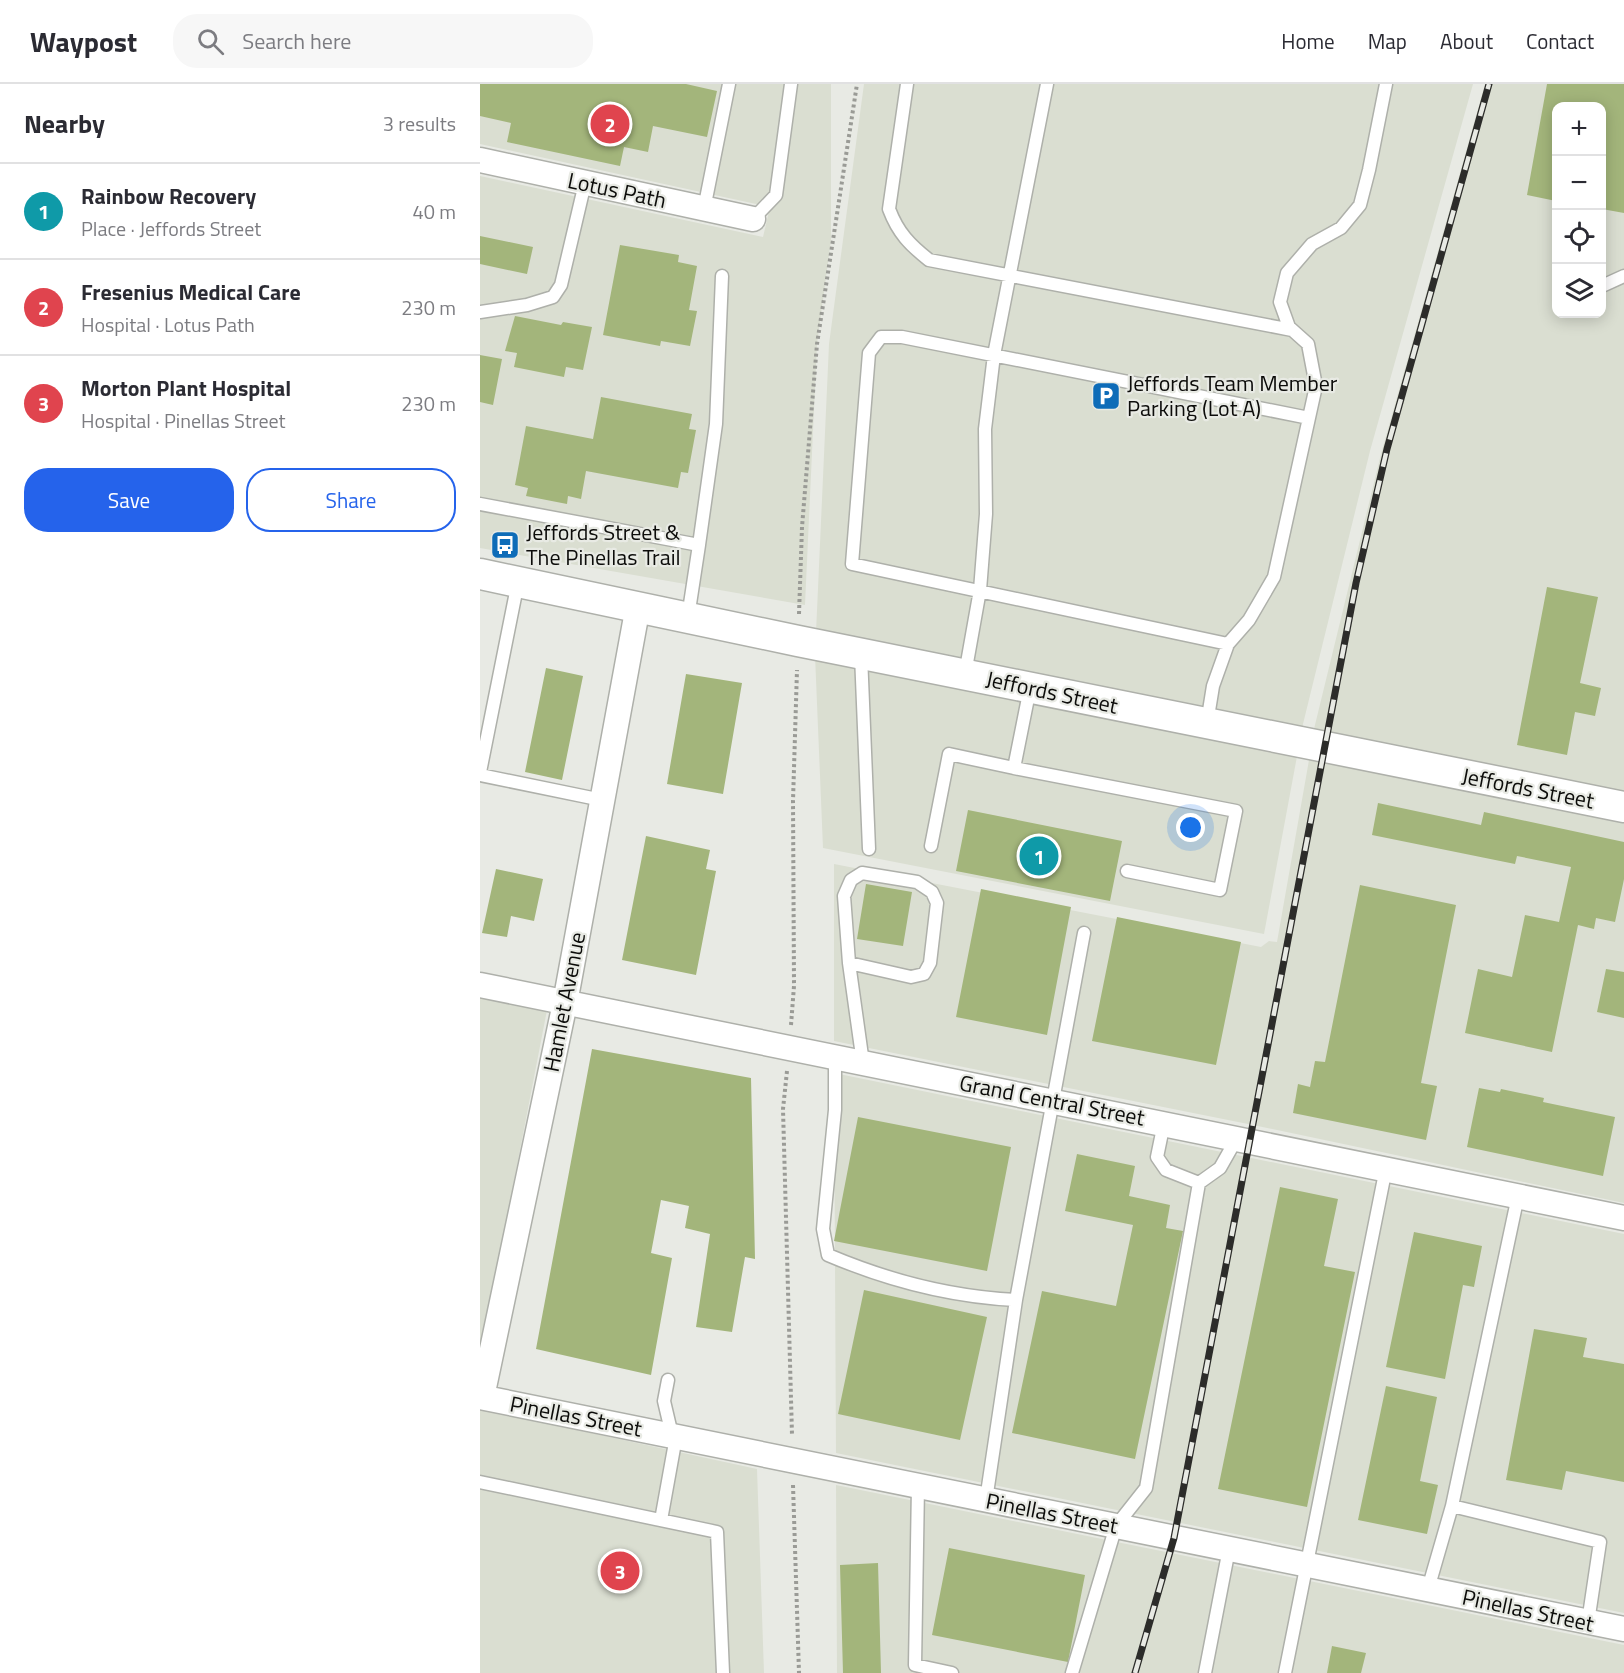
<!DOCTYPE html>
<html lang="en">
<head>
<meta charset="utf-8">
<style>
  body { margin:0; font-family:"Titillium Web",sans-serif; background:#f7f7f7; color:#2b2b33 }
  .controls { position:absolute; right:18px; top:18px; display:grid; overflow:hidden; border-radius:12px; box-shadow:0 3px 15px #0003 }
  .controls button { width:54px; height:54px; display:grid; place-items:center; padding:0; border:0; border-bottom:2px solid #e1e1e2; background:#fff; color:#2b2b33; font:30px sans-serif }
  .you { position:absolute; left:711px; top:744px; width:21px; height:21px; margin:-15px; border:4px solid #fff; border-radius:50%; background:#1a73e8; box-shadow:0 0 0 9px #1a73e833 }
  .badge { display:grid; place-items:center; width:39px; height:39px; border-radius:50%; background:#2563eb; color:#fff; font-size:20px; font-weight:700 }
  .pin { position:absolute; translate:-50% -50%; border:3px solid #fff; box-shadow:0 2px 6px #0006 }
  .list { margin:0; padding:0; list-style:none }
  h2 { display:flex; justify-content:space-between; align-items:center; height:78px; margin:0; padding:0 24px; font-size:26px }
  h2 small { font-size:20px; font-weight:400; color:#7c7c81 }
  .list li { display:grid; grid-template-columns:39px 1fr auto; gap:18px; align-items:center; box-sizing:border-box; height:96px; padding:0 24px; border-top:2px solid #e1e1e2 }
  .list b { display:block; font-size:22px; white-space:nowrap }
  .list p { margin:0; font-size:20px; white-space:nowrap; color:#7c7c81 }
  .list em { font-size:20px; font-style:normal; color:#7c7c81 }
  .actions { display:flex; gap:12px; padding:18px 24px }
  .actions a { flex:1; padding:14px 0; border:2px solid #2563eb; border-radius:24px; text-align:center; font-size:21px; color:#2563eb }
  .actions .main { background:#2563eb; color:#fff }
  .icon { flex:none; width:33px; height:33px; fill:none; stroke:currentColor; stroke-width:2; stroke-linecap:round; stroke-linejoin:round }
  .map { position:relative; flex:none; width:1144px; height:1589px; overflow:hidden }
  header { display:flex; align-items:center; gap:36px; box-sizing:border-box; height:84px; padding:0 30px; background:#fff; border-bottom:2px solid #e1e1e2 }
  header strong { font-size:28px }
  nav { display:flex; gap:33px; margin-inline-start:auto; font-size:21px }
  .search { width:420px; height:54px; background:#f7f7f7; display:flex; align-items:center; gap:15px; box-sizing:border-box; padding:0 21px; border-radius:24px; color:#7c7c81; font-size:22px }
  main { display:flex }
  aside { flex:1; background:#fff }
  .map>svg:first-child { display:block }
  .built { fill:#daded1; fill-rule:evenodd }
  .building { fill:#a3b57b }
  .lines { fill:none; stroke-linecap:round; stroke-linejoin:round }
  .service-casing { stroke:#aeb0aa; stroke-width:15 }
  .minor-casing { stroke:#aeb0aa; stroke-width:27 }
  .tertiary-casing { stroke:#aeb0aa; stroke-width:33 }
  .path { stroke:#9a9b96; stroke-width:4; stroke-dasharray:3 3; stroke-linecap:butt }
  .service { stroke:#fff; stroke-width:12 }
  .minor { stroke:#fff; stroke-width:24 }
  .tertiary { stroke:#fff; stroke-width:30 }
  .rail-casing { stroke:#2c2c2a; stroke-width:7 }
  .rail { stroke:#e8eae4; stroke-width:4.5; stroke-dasharray:14; stroke-linecap:butt }
  .labels { text-anchor:middle; dominant-baseline:central; stroke-width:4.5; stroke-linejoin:round; paint-order:stroke }
  .street-label { font-size:22px; fill:#0c0c0a; stroke:#e8eae4 }
  .poi-label { font-size:22px; fill:#0c0c0a; stroke:#e8eae4; text-anchor:start }
</style>
</head>
<body>
<header>
<strong>Waypost</strong>
<div class="search"><svg class="icon" aria-label="search" viewBox="0 0 24 24"><circle cx="10" cy="10" r="6"/><path d="M15 15l6 6"/></svg>Search here</div>
<nav><a>Home</a><a>Map</a><a>About</a><a>Contact</a></nav>
</header>
<main>
<aside>
<h2>Nearby<small>3 results</small></h2>
<ul class="list">
<li><span class="badge" style="background:#0f9aa8">1</span><div><b>Rainbow Recovery</b><p>Place · Jeffords Street</p></div><em>40 m</em></li>
<li><span class="badge" style="background:#e0444e">2</span><div><b>Fresenius Medical Care</b><p>Hospital · Lotus Path</p></div><em>230 m</em></li>
<li><span class="badge" style="background:#e0444e">3</span><div><b>Morton Plant Hospital</b><p>Hospital · Pinellas Street</p></div><em>230 m</em></li>
</ul>
<div class="actions"><a class="main">Save</a><a>Share</a></div>
</aside>
<div class="map">
<svg width="1144" height="1589" viewBox="0 0 1144 1589">
  <rect width="100%" height="100%" fill="#e8eae4"/>
  <path class="built" d="M0,0H351V156L337,260L325,521L0,464V92L283,153L290,123L0,60Z
    M384,0H993L890,367L823,640L784,850L343,764L335,571L349,260Z
    M1005,0H1144V710L834,645L901,370ZM1076,22H1122V230H1076Z
    M829,676L1144,739V1119L773,1041L354,957V780L781,863L789,857L797,858Z
    M0,913L67,926L0,1273Z
    M354,989L1144,1150V1529L356,1369Z
    M0,1325L277,1385L284,1589H0Z
    M356,1401L1144,1561V1589H357Z"/>
  <path class="building" d="M0,0H206L237,7L227,53L173,42L168,68L144,63L140,82L27,58L31,39L0,32Z
    M1067,0H1144V129L1122,125V22H1076V117L1047,111Z
    M0,152L53,163L47,190L0,180Z
    M140,161L199,171L198,178L217,182L209,226L217,227L210,262L181,257L180,262L123,251Z
    M35,232L81,241L83,238L112,243L103,286L86,283L84,293L34,283L37,269L25,267Z
    M0,271L22,275L13,321L0,318Z
    M121,313L212,330L209,345L216,346L208,389L201,388L198,404L106,387L101,415L88,412L87,420L46,412L48,404L35,401L46,342L113,355Z
    M1067,503L1118,513L1100,599L1121,604L1115,632L1095,628L1087,671L1037,661Z
    M66,584L103,592L82,696L45,688Z
    M206,590L262,599L243,710L187,700Z
    M898,719L1001,741L1004,728L1144,758V795L1135,838L1116,834L1114,845L1098,841L1072,968L985,949L998,885L1032,893L1045,831L1079,838L1091,783L1037,772L1035,780L892,751Z
    M488,726L642,757L630,817L476,787Z
    M166,752L230,766L226,785L236,787L216,891L142,876Z
    M16,785L63,795L54,837L31,832L27,853L2,849Z
    M386,800L432,808L423,862L377,855Z
    M880,801L976,821L941,999L957,1002L946,1056L813,1029L818,1000L830,1003L835,977L845,978Z
    M501,805L591,823L567,951L476,933Z
    M637,833L761,858L736,981L612,957Z
    M1126,885L1144,888V934L1117,928Z
    M112,965L271,994L275,1175L265,1173L252,1248L216,1243L230,1150L205,1144L209,1122L181,1116L171,1169L192,1174L171,1291L56,1265Z
    M999,1004L1020,1008L1021,1005L1064,1014L1063,1018L1135,1033L1123,1092L987,1063Z
    M378,1033L531,1063L507,1187L354,1157Z
    M597,1070L655,1082L649,1112L690,1121L686,1144L703,1147L655,1375L532,1349L562,1207L636,1222L653,1141L585,1127Z
    M800,1103L858,1115L844,1182L875,1188L827,1423L738,1405Z
    M934,1148L1002,1162L994,1203L983,1201L965,1295L906,1283Z
    M384,1206L507,1233L480,1356L358,1330Z
    M1054,1245L1107,1254L1103,1273L1144,1280V1398L1086,1387L1082,1406L1026,1396Z
    M906,1302L957,1313L940,1397L958,1401L947,1450L878,1436Z
    M469,1464L605,1491L588,1578L452,1551Z
    M398,1479L401,1589H363L360,1481Z
    M852,1562L886,1569L881,1589H847Z"/>
  <g class="lines">
    <g class="service-casing">
      <path id="service" d="M427,0L409,125C418,149 430,161 449,176L812,246
        M224,125L249,0
        M273,135L296,111L311,0
        M1122,202L1144,192
        M0,228L47,221L73,213L81,201L105,99
        M0,420L219,461L236,340L242,192
        M208,533L219,461
        M748,560L372,480L389,269L401,253H422L829,334
        M381,571L389,765
        M485,590L500,506L506,430L505,345L514,271L567,0
        M550,604L534,684L756,727L740,806L647,787
        M727,639L733,602L748,560L769,536L794,493L836,302L828,260L809,243L800,218L807,189L832,160L861,144L880,121L889,86L906,0
        M0,688L38,498
        M0,691L122,716
        M451,762L469,670L534,684
        M369,879L431,893L444,890L450,879L457,819L452,808L437,798L382,789L371,796L364,812L369,879L383,979
        M355,973V1026L343,1145L348,1171C407,1196 472,1213 536,1216L604,849
        M684,1039L677,1073L686,1086L719,1099
        M1038,1112L972,1422L1120,1458L1108,1538
        M188,1296L184,1317L192,1351
        M0,1398L237,1448L243,1589
        M438,1402L435,1581L472,1589
        M506,1416L536,1216
        M181,1436L196,1353
        M948,1505L972,1422
        M592,1589L636,1442L666,1404L719,1099L740,1084L757,1054
        M725,1589L749,1465
        M805,1589L906,1084"/>
    </g>
    <g class="minor-casing">
      <path id="minor" d="M0,76L273,135
        M0,901L1144,1134
        M0,1313L1144,1545
        M2,1313L85,919L158,522"/>
    </g>
    <g class="tertiary-casing">
      <path id="tertiary" d="M0,490L318,557L1144,723"/>
    </g>
    <path class="path" d="M319,530L322,443L337,260L377,0
      M311,941L314,902L313,717L317,586
      M307,987L303,1025L312,1351
      M313,1401L319,1589"/>
    <use href="#service" class="service"/>
    <use href="#minor" class="minor"/>
    <use href="#tertiary" class="tertiary"/>
    <g class="rail-casing">
      <path id="rail" d="M655,1589L694,1454L876,499L907,365L1009,0"/>
    </g>
    <use href="#rail" class="rail"/>
  </g>
  <defs>
    <g id="parking-square" transform="scale(1.5)"><rect x="-9" y="-9" width="18" height="18" rx="4" fill="#0e6cb8" stroke="#e8eae4"/><path d="M-3.5-5.5H1a3.5 3.5 0 0 1 0 7H-1V5.5H-3.5ZM-1-3.4V-.6H.8a1.4 1.4 0 0 0 0-2.8Z" fill="#fff"/></g>
    <g id="bus-square" transform="scale(1.5)"><rect x="-9" y="-9" width="18" height="18" rx="4" fill="#0e6cb8" stroke="#e8eae4"/><path d="M-5-6H5V4H4V6H2V4H-2V6H-4V4H-5ZM-3.5-4V0h7V-4ZM-3.5 1.2v1.5H-2V1.2ZM2 1.2v1.5H3.5V1.2Z" fill="#fff"/></g>
  </defs>
  <g fill-rule="evenodd">
    <use href="#parking-square" x="626" y="312"/>
    <use href="#bus-square" x="25" y="461"/>
  </g>
  <g class="labels">
    <g class="street-label">
      <text transform="translate(137 106) rotate(12)">Lotus Path</text>
      <text transform="translate(572 608) rotate(12)">Jeffords Street</text>
      <text transform="translate(1048 704) rotate(11)">Jeffords Street</text>
      <text transform="translate(84 918) rotate(-79)">Hamlet Avenue</text>
      <text transform="translate(572 1016) rotate(11)">Grand Central Street</text>
      <text transform="translate(96 1332) rotate(11)">Pinellas Street</text>
      <text transform="translate(572 1429) rotate(11)">Pinellas Street</text>
      <text transform="translate(1048 1526) rotate(12)">Pinellas Street</text>
    </g>
    <g class="poi-label">
      <text x="647" y="299">Jeffords Team Member<tspan x="647" dy="25">Parking (Lot A)</tspan></text>
      <text x="46" y="448">Jeffords Street &amp;<tspan x="46" dy="25">The Pinellas Trail</tspan></text>
    </g>
  </g>
</svg>
<div class="controls">
<button>+</button>
<button>−</button>
<button><svg class="icon" aria-label="locate" viewBox="0 0 24 24"><circle cx="12" cy="12" r="6"/><path d="M12 2v4M12 18v4M2 12h4M18 12h4"/></svg></button>
<button><svg class="icon" aria-label="layers" viewBox="0 0 24 24"><path d="M12 4l9 5-9 5-9-5zM3 14l9 5 9-5"/></svg></button>
</div>
<div class="you"></div>
<div class="pin badge" style="left:559px;top:772px;background:#0f9aa8">1</div>
<div class="pin badge" style="left:130px;top:40px;background:#e0444e">2</div>
<div class="pin badge" style="left:140px;top:1487px;background:#e0444e">3</div>
</div>
</main>
</body>
</html>
